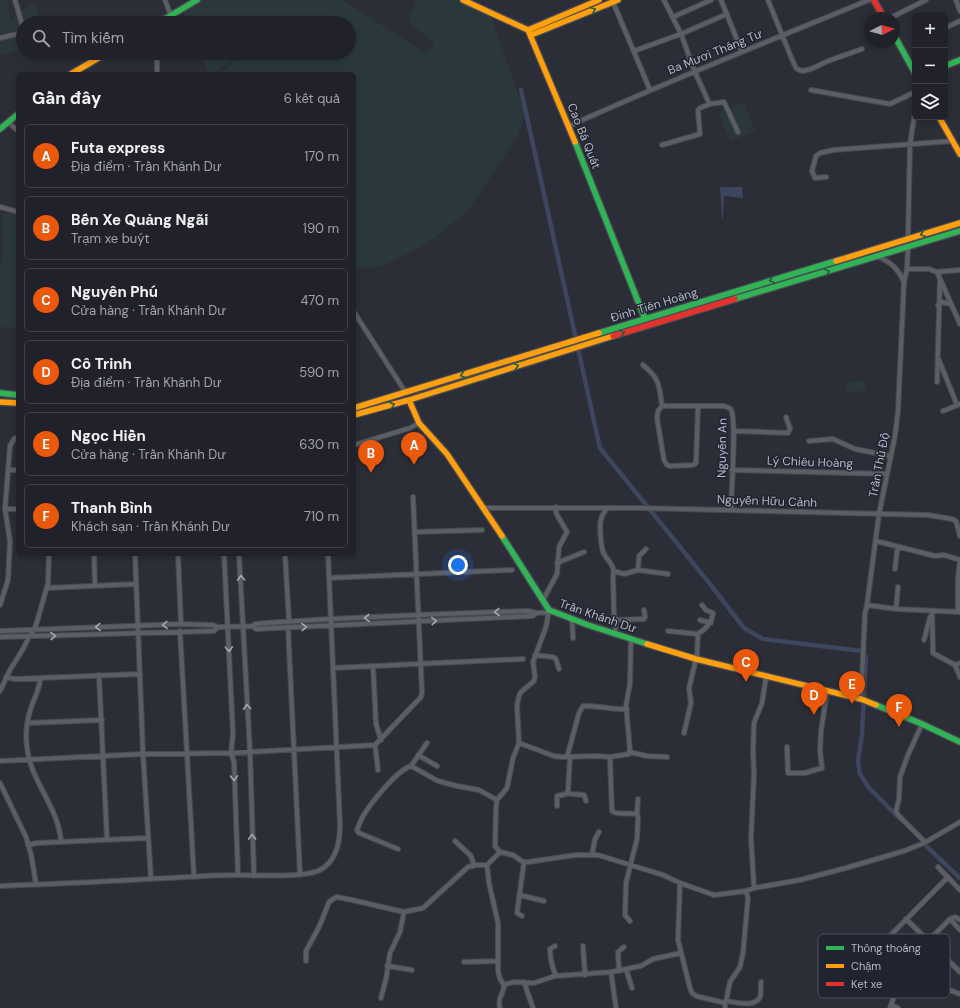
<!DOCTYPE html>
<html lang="vi">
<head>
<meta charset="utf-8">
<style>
  body { margin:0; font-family:"DM Sans",sans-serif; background:#292a31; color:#f1f3f6 }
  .controls { position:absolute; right:12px; top:12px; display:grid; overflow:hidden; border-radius:6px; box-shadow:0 2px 6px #0003 }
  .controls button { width:36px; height:36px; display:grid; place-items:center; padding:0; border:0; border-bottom:1px solid #3e3f46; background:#212229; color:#f1f3f6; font:20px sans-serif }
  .compass { position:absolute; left:864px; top:12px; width:36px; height:36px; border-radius:50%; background:#212229; box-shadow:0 2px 6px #0003; rotate:84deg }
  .you { position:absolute; left:458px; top:565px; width:14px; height:14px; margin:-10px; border:3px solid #fff; border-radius:50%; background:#1a73e8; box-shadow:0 0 0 6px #1a73e833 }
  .badge { display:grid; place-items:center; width:26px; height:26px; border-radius:50%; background:#ea580c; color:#fff; font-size:13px; font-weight:700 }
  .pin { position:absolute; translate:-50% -33px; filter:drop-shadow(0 1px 2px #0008) }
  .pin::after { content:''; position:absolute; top:21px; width:14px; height:12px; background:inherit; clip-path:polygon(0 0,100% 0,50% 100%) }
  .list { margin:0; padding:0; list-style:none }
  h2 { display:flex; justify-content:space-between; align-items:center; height:52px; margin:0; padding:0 16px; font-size:17px }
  h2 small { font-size:13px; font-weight:400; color:#a2a4a8 }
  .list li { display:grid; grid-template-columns:26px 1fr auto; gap:12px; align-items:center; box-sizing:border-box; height:64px; margin:0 8px 8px; padding:0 8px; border:1px solid #3e3f46; border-radius:6px }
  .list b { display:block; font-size:15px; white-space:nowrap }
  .list p { margin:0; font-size:13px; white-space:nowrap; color:#a2a4a8 }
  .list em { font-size:13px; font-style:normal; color:#a2a4a8 }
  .icon { flex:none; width:22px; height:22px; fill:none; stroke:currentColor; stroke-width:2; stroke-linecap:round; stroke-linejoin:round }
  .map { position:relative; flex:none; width:960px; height:1008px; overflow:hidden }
  .search { position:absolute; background:#212229; box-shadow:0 2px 6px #0003; left:16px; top:16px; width:340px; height:44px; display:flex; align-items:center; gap:10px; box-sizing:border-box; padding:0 14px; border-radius:22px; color:#a2a4a8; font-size:15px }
  .panel { position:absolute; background:#212229; box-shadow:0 2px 6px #0003; left:16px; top:72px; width:340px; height:484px; border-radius:6px }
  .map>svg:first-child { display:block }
  .green { fill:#2a383c }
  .water { fill:#3d465e }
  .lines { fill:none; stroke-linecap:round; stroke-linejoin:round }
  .canal { stroke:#3d465e; stroke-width:4.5 }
  .street-casing { stroke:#484a50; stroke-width:6 }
  .fast-casing { stroke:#4a4b54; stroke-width:8 }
  .slow-casing { stroke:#4a4b54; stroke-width:8 }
  .jam-casing { stroke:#4a4b54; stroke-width:8 }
  .street { stroke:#5c5e65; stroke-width:4 }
  .fast { stroke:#30b455; stroke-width:5.5 }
  .slow { stroke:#ff9f0a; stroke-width:5.5 }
  .jam { stroke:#e5322d; stroke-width:5.5 }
  .oneway { stroke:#265e3f }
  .oneway2 { stroke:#a4a8b3 }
  .labels { text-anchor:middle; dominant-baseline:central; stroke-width:3; stroke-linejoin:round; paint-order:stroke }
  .street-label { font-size:12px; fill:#b6bac7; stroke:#202431 }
  .key { fill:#202431; stroke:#4d515e; stroke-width:1 }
  .key-label { font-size:11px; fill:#b6bac7 }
</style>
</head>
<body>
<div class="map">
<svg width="960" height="1008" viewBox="0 0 960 1008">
  <rect width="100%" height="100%" fill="#2c2e37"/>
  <path class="green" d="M0,0H7L11,20L35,1L40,23H23V49L0,55Z
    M198,0H342L426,53L435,45L408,21L417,0H463L490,13L525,114L518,135L468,211L428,243L383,266L354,269V74H221L234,60L245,53H349V23H188L182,9Z
    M200,53H244L211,74H209Z
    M744,103L755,131L730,141L718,112Z
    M2,213L18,214V327L17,328L0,327V271L3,253Z
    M865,381V391L846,392V382Z"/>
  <path class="water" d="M720,187H742L743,198L724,196L723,217L722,219Z"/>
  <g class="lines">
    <path class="canal" d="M521,90L600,448L710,584L744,628L763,639L862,651L866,657L862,734L858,761L860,774L869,788L900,819
      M922,842L960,878"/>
    <g class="street-casing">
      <path id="street" d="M15,0L23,28
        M165,0L171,16
        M664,0L681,34L695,72L709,103L710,104L724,102L738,132
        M721,0L742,52
        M768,0L791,57L796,68L799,70L803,71L811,69L828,61L862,49
        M956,0L960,11
        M613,2L650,90
        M673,17L711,0
        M890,18L926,0
        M945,28L960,21
        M0,38L21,33L23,30
        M634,51L681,34L727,14
        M157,74V53
        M811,90L890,104L915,92
        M8,122L18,131
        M569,126C668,81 769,41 869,0
        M662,145L700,134L698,110L700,108L710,104
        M826,177L815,178L812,171L816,156L820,153L833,150L953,141
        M0,207L18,212
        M908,239L910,144L915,112
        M879,257C892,263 898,269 904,282
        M907,269H929L937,272L960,324
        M937,272L960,270
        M938,305L942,302L950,304
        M354,312L406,393
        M939,360L957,405
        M643,365C660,379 659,385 662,406L658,411L657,418L664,460L667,465L670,466L693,465L696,463L698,407
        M937,382L940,280
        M662,406H723C726,407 730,407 731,410C737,419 731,495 731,510
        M943,411L960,404
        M735,431L788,433L790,429L786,417
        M809,441L833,439L855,449L890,456
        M354,445L410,428L419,423
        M9,470H18
        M732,470L887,474
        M482,508H639L928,515L952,519L956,521L960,536
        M607,508C605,511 602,515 601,519C599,525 601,549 604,554C610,564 615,565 613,577L614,615L616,622L615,634
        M5,509H18
        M415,532L482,530
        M876,541L935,556L944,555L960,560
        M94,554L95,586
        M135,554L143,754L151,879
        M178,554L181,624
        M224,554L233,734L231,753L234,762L238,875
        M239,554L250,752L254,876
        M285,554L289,621
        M557,563L584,552
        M895,569L897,552L898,547
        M638,570L639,556L646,549
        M614,571L624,574L638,570L668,574
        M329,578L512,570
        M47,588L136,584
        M543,600L557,574L559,547L567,532L556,513V507
        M0,605L8,580L9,561L10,541L5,509L10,446L14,439L18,437
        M867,605L896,609L960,612
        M896,609L898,587
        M549,610L546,627L533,662L535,676L534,681L521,692L519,696L517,705L519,743L513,758L507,788L497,800L496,808L495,846L500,852L513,855L523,862H528L576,855H598L663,875L680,883L714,895L746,891L754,888L800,880L846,868L904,851L924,843L960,822
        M932,611L933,653L955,665
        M958,612V578L960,561
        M572,619L573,638
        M616,620L644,619L645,617L644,610
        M700,620L711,623
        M253,626L255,624C346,617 437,614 528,611L536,613
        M288,627L300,874
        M0,631L181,624L213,625L218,627L253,626L256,629L533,616C537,611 542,613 548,613
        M180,631L194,877
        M668,631L698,634
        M0,637L214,631L218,627
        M924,640L930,617
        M535,655L553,657L556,659L559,669
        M960,663L955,665L960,677
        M373,666L376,724L381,740
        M333,668L523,659
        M99,675L107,839
        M6,677L14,679L140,674
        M40,679C40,689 34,698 31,708C27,720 25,734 27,747C30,781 59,807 61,842
        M0,691L10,670L23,649L29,637L34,630L37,622L48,583L49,554
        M861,699L865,613L867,605L879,514L895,436L898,411L904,282L907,269L908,247
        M28,723L102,720
        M922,724L908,755L900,777L899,799L896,811L898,815L925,842
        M684,733L691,703L689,688L697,655L698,634C706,629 712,623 713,613L706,610L702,605
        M519,743L554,756L563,757L596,756L610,757L629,754L630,750L626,706L630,683L631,639
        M375,745L378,770
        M787,747L788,773H805L822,768L820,751L821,731L827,692
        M629,752L647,756L667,757
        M418,755L437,766
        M567,757L579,713L583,706C598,705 612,710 627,709
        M610,757L612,811C618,816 629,812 637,814L638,817L637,839L626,883L625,915L630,921
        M0,761L143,754L231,753L375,745L421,697L422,692L413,497
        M411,766L438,781L457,786L479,790L497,800
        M0,783L26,837L31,854L36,884
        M567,793L572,794L584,795L586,801
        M557,806V796L566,794L568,791L570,757
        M637,814L638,799
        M455,841L471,856L474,865
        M28,845L37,843L147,838
        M398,849L359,833L357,830C359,825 361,820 363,816C371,803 397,770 411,766L427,743
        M592,855L595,839L599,832
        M487,865L489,883L498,923V971L500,979L504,985L514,982L534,983L555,976L611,972L641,966L653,959L681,953
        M938,867L960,890
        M680,883L678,940L690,988L692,993L696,996L725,1003
        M0,886C49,884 99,882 148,879C178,878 207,875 236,875C255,875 305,878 320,870C337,861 340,842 340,825L328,554
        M754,888L751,838L754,774L753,750L754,723L762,703L766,677
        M519,895L544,901
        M522,916L517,913L524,862
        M906,919L960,972
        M950,919L960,930
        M555,946L550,949C550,959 552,967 556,976
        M583,946L585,975
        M306,961V951L320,925L329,902L333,899L337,897L352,900L404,912L423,908L468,867L476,865H487L500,852
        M464,962L497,961
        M387,966L412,970
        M626,969L632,988
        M619,971L618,952L624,947
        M611,972L616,1008
        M902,973L960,994
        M524,982L533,1008
        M864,989L880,946L948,877
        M381,998L386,979L390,953L400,932L404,912
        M726,1001C735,1002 755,1008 760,997C762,993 760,986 761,982
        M891,1005L898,1008
        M500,1008C497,996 504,995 504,985
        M725,1008V1003L726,1001L730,982L740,967L743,953L748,898L746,891
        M890,1008L905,964L950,919L955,917L960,920"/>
    </g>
    <g class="fast-casing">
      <path id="fast" d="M158,23L197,0
        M894,35L915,73
        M945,66L960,60
        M0,129L18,114
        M575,142L645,319
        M735,299L960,231
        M599,333L836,261
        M0,393L18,395
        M502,536L549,610L588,625L647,644
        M876,705L922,724L960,742"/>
    </g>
    <g class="slow-casing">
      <path id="slow" d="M463,0L528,30L575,142
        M528,30L599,0
        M531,35L618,0
        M71,74L107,53
        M939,117L960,154
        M836,261L960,223
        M409,400L419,423L447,454L502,536
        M0,402L18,403
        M354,408L599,333
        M354,415L409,400L613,336
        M647,644L696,659L861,699L876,705"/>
    </g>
    <g class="jam-casing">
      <path id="jam" d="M874,0L884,18
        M613,336L735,299"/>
    </g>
    <use href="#street" class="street"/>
    <use href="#fast" class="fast"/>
    <use href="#slow" class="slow"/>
    <use href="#jam" class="jam"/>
  </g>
  <defs><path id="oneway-chevron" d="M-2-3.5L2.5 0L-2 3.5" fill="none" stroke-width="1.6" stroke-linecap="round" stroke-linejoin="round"/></defs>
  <g class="oneway">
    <use href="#oneway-chevron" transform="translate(593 10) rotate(-22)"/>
    <use href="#oneway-chevron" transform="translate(923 234) rotate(162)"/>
    <use href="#oneway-chevron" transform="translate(827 272) rotate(-17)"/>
    <use href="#oneway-chevron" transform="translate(772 280) rotate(163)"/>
    <use href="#oneway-chevron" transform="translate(622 333) rotate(-16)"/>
    <use href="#oneway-chevron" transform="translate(516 366) rotate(-18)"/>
    <use href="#oneway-chevron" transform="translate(463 375) rotate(163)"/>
    <use href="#oneway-chevron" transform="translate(392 405) rotate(-16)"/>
  </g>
  <g class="oneway2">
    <use href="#oneway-chevron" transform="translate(241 578) rotate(-93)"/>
    <use href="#oneway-chevron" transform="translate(497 612) rotate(178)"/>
    <use href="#oneway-chevron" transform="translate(367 618) rotate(177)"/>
    <use href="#oneway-chevron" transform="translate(434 621) rotate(-3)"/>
    <use href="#oneway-chevron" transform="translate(165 625) rotate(178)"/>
    <use href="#oneway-chevron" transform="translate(98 627) rotate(178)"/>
    <use href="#oneway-chevron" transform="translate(304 627) rotate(-3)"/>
    <use href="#oneway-chevron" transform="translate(53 636) rotate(-2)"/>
    <use href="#oneway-chevron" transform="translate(229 649) rotate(87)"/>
    <use href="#oneway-chevron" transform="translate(247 707) rotate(-93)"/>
    <use href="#oneway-chevron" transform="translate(234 778) rotate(88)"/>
    <use href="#oneway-chevron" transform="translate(252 837) rotate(-92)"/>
  </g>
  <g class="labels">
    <g class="street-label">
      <text transform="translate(715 52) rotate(-22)">Ba Mươi Tháng Tư</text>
      <text transform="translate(584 136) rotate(68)">Cao Bá Quát</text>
      <text transform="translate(654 305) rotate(-17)">Đinh Tiên Hoàng</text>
      <text transform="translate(722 448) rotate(-89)">Nguyễn An</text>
      <text transform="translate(810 462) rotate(2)">Lý Chiêu Hoàng</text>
      <text transform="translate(879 465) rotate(-79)">Trần Thủ Độ</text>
      <text transform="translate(767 501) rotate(2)">Nguyễn Hữu Cảnh</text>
      <text transform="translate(598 616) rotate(19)">Trần Khánh Dư</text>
    </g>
  </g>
  <rect x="818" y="934" width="132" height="64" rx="6" class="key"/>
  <rect x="826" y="946" width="18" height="4" fill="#30b455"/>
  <rect x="826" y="964" width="18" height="4" fill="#ff9f0a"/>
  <rect x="826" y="982" width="18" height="4" fill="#e5322d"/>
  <g class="key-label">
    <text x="851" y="952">Thông thoáng</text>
    <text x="851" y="970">Chậm</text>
    <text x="851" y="988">Kẹt xe</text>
  </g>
</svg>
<div class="controls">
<button>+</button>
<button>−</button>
<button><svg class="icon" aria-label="layers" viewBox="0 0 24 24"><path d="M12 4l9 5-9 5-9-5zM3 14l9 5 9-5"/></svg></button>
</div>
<svg class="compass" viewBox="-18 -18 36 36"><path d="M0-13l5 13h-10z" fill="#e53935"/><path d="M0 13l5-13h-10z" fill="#a2a4a8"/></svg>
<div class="you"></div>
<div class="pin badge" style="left:414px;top:465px">A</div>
<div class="pin badge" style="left:371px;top:473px">B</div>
<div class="pin badge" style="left:746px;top:682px">C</div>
<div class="pin badge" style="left:814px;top:715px">D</div>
<div class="pin badge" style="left:852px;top:704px">E</div>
<div class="pin badge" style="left:899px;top:727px">F</div>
<div class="search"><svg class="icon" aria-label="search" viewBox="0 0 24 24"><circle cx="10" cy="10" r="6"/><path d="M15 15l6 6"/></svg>Tìm kiếm</div>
<section class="panel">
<h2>Gần đây<small>6 kết quả</small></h2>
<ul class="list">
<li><span class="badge">A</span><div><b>Futa express</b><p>Địa điểm · Trần Khánh Dư</p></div><em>170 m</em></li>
<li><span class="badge">B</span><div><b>Bến Xe Quảng Ngãi</b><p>Trạm xe buýt</p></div><em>190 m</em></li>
<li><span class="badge">C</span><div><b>Nguyên Phú</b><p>Cửa hàng · Trần Khánh Dư</p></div><em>470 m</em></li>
<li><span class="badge">D</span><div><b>Cô Trinh</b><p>Địa điểm · Trần Khánh Dư</p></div><em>590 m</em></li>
<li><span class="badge">E</span><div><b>Ngọc Hiền</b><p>Cửa hàng · Trần Khánh Dư</p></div><em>630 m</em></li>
<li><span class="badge">F</span><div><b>Thanh Bình</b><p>Khách sạn · Trần Khánh Dư</p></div><em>710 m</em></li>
</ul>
</section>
</div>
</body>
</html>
